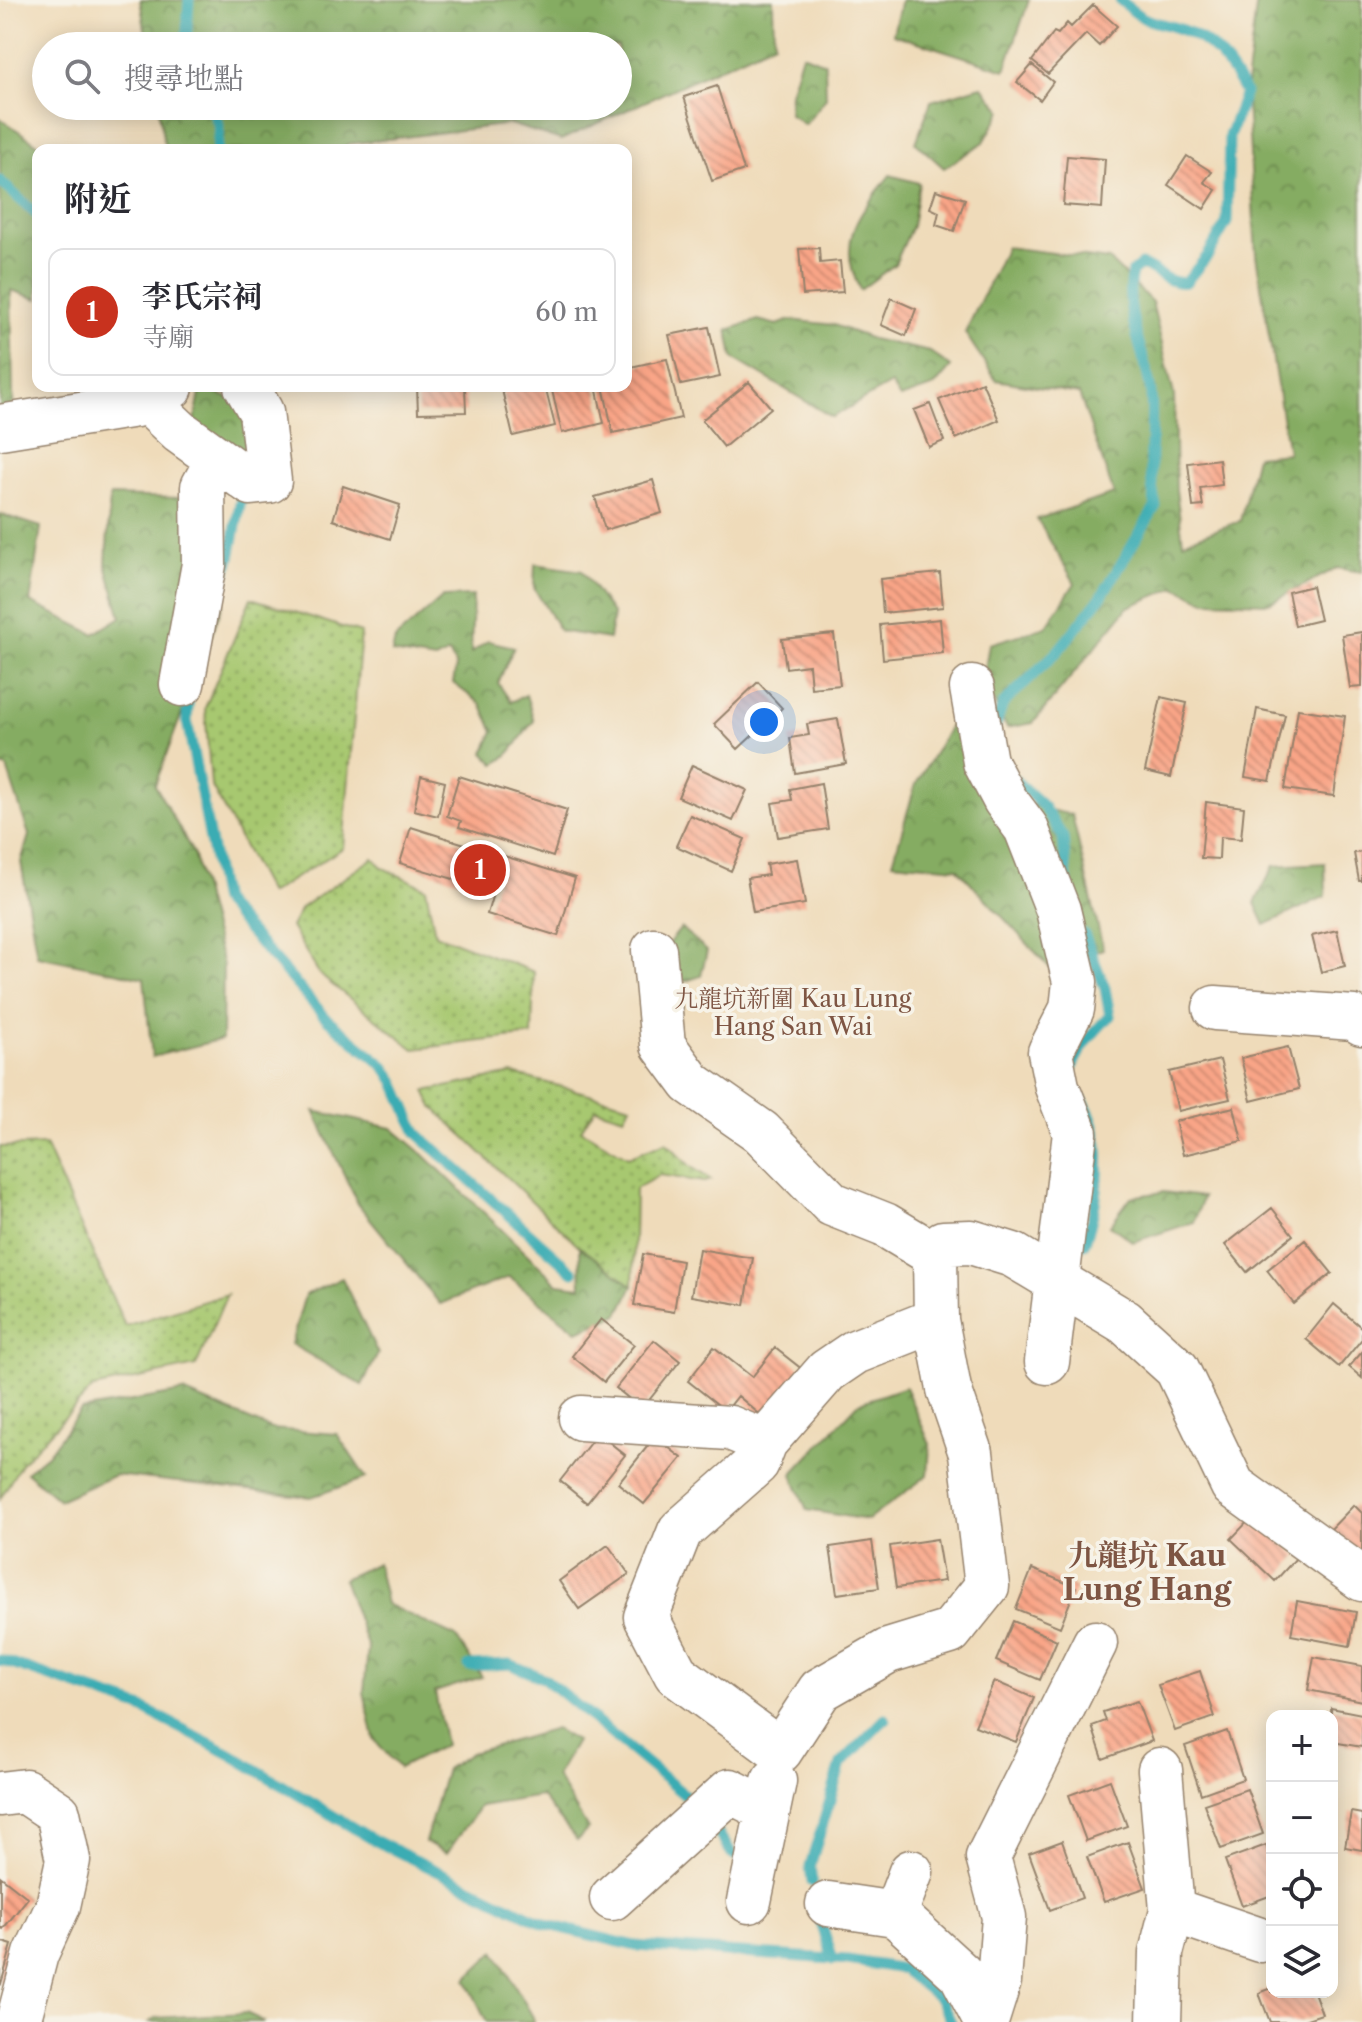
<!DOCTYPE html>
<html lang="zh-TW">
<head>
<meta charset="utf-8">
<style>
  body { margin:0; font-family:"Libre Caslon Text","Noto Serif TC",serif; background:#f7f7f7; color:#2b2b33 }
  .controls { position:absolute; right:24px; bottom:24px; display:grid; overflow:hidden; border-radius:16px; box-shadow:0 4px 20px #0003 }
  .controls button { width:72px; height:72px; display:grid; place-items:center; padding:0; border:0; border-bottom:2px solid #e1e1e2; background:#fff; color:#2b2b33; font:40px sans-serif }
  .you { position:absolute; left:764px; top:722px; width:28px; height:28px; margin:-20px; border:6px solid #fff; border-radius:50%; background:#1a73e8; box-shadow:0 0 0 12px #1a73e833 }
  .badge { display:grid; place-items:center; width:52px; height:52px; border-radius:50%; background:#c8321e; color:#fff; font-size:26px; font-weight:700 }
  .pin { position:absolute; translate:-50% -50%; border:4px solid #fff; box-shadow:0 2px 8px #0006 }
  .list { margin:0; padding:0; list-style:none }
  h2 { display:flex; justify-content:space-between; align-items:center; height:104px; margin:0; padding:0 32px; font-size:34px }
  h2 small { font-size:26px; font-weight:400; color:#7c7c81 }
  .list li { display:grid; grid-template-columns:52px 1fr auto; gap:24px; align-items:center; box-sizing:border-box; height:128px; margin:0 16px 16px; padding:0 16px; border:2px solid #e1e1e2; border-radius:16px }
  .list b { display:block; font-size:30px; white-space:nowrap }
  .list p { margin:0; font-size:26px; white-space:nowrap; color:#7c7c81 }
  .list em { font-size:26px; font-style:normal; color:#7c7c81 }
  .icon { flex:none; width:44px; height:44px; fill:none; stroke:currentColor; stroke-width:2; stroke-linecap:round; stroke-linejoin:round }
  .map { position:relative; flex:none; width:1362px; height:2022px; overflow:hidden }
  .search { position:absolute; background:#fff; box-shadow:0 4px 20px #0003; left:32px; top:32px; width:600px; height:88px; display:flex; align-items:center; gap:20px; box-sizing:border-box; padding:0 28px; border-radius:44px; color:#7c7c81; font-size:30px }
  .panel { position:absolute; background:#fff; box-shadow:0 4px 20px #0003; left:32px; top:144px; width:600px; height:248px; border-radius:16px }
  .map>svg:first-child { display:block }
  .grass { fill:url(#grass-dots); stroke:#717947; stroke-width:2 }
  .forest { fill:url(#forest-crowns); stroke:#606b40; stroke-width:2 }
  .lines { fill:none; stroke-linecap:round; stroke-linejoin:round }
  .stream { stroke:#3aacb3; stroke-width:11 }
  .building { fill:url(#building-back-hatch) }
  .minor-casing { stroke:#95826c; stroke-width:47 }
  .minor { stroke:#fff; stroke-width:44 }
  .labels { text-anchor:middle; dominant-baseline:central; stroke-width:7; stroke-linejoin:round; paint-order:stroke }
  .neighbourhood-label { font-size:24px; fill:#7e5543; stroke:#f7f3e8 }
  .district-label { font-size:30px; font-weight:bold; fill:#7e5543; stroke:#f7f3e8 }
</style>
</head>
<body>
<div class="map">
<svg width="1362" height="2022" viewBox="0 0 1362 2022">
  <defs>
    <pattern id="grass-dots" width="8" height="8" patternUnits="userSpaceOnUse" patternTransform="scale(2)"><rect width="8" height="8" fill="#a7c870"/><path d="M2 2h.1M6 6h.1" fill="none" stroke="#89a35b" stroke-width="1.8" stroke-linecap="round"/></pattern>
    <pattern id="forest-crowns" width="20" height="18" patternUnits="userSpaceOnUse" patternTransform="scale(2)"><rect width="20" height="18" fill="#85ac62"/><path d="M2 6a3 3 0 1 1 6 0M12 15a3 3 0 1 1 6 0" fill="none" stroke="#6e8c50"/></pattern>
    <pattern id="building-back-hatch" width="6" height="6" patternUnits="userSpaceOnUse" patternTransform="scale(2)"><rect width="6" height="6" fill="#f9a587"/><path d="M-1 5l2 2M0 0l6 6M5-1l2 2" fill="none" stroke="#cb876e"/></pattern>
  </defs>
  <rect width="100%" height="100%" fill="#f7f3e8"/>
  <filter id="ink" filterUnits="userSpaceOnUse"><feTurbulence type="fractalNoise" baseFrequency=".0125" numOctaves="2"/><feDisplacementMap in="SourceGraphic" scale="16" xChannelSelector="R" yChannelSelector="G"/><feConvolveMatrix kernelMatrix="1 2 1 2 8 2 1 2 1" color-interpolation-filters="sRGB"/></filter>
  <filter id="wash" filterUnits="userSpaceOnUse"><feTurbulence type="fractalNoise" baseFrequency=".006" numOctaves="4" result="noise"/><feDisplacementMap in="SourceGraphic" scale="32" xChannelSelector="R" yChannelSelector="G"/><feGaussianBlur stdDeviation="1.8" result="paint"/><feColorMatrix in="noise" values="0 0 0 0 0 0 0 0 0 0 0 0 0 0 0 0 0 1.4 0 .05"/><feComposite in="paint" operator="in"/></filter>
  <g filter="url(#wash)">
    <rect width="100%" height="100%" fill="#efdbba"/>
    <path class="grass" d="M251,598L361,633L343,848L269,894L211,785L205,708Z
      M373,858L383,868L426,888L435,934L534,972L532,1035L414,1049L320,975L291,927L301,908Z
      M513,1074L631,1105L624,1117L595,1108L581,1130L628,1157L666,1142L690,1166L711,1180L704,1182L660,1175L635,1189L633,1286L580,1247L433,1107L425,1091Z
      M45,1145L125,1326L227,1294L196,1366L93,1388L22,1462L0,1499V1147Z"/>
    <path class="forest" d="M140,0H773L774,43L561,140L510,124L348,144L340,150H165L158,106H618V46H148Z
      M901,0H1029L1005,70L893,34Z
      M1257,0H1362V572L1337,568L1269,603L1206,601L1176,587L1128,607L1033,723L1007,728L983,681L989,644L1046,627L1075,583L1037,519L1114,494L1079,394L996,380L965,333L1006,247L1109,260L1152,302L1174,395L1176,490L1183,542L1240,521L1256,456L1288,453L1256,255L1246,85Z
      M802,54L825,63L826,98L805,125L789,114L790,93Z
      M982,86L1002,110L984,142L944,168L916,143L931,101Z
      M0,118L46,150H38V299L11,290L14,442L0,446Z
      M890,175L919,183L912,226L895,264L860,290C835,239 860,214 890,175Z
      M758,320L777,325L791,320L834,325L872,339L930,352L951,367L935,386L900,398L891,384L832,417L733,358L728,330Z
      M201,388L268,412L270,460L217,474L205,582L223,604L155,785L193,853L223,965L222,1039L152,1057L144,978L37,956L21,862L29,835L7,768L0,766V514L41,527L30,602L94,634L121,617L106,565L110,496L181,498L206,457L192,436Z
      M535,564L582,571L613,615L609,639L560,631L534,588Z
      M473,596L471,653L488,641L514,647L498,683L511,702L526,695L534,721C519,737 514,754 495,764L484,753L494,731L481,704L453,683L456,667L449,653L435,660L392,653L395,639L443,597Z
      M953,721L982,794L1072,815L1103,949L1052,970L957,868L893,862L915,786Z
      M1325,863L1326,896L1265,925L1255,903L1274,866Z
      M681,928L707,951L701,976L671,986L664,949Z
      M314,1111L392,1128L423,1154L558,1284L581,1287L580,1247L633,1286L619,1314L577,1331L509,1277L440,1304L358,1204Z
      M1163,1192L1203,1197L1194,1222L1133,1242L1110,1225L1131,1197Z
      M342,1278L378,1354L362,1385L291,1344L305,1295Z
      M905,1387L930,1444L928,1475L868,1520L807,1510L792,1474L859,1403Z
      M183,1392L271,1429L337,1434L366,1478L311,1497L115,1475L59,1500L26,1472L47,1455L81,1410Z
      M377,1563L386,1604L456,1637L482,1677L435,1692L445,1745L399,1768L374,1739L364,1692L368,1648L343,1579Z
      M555,1729L576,1741L556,1776L588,1829L577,1840L541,1796L480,1806L447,1853L425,1842L446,1769L471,1753Z
      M495,1951L533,2017L534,2022H487L466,1979Z
      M246,2013L265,2022H150L155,2018Z"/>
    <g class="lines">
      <path class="stream" d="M186,46L189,0
        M211,106L219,126L217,150
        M0,181L38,216
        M218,596L230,558L243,488
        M189,692L187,721L222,901L327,1019L383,1065L394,1080L417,1133L573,1272
        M995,728L1003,704L1058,651L1101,597L1156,506C1146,468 1154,432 1151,394C1147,355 1122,312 1132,272L1141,265C1158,270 1168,285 1186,282L1208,255L1227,222L1229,136L1245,93C1229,64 1213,40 1180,29C1147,18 1149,26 1120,0
        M1015,780L1043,806L1063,837L1067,880
        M1069,1075C1077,1051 1092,1033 1110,1016L1105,988L1084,934
        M1082,1100C1108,1135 1099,1206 1084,1244
        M0,1660L140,1707L230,1754L372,1839L545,1924L635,1946L848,1960L903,1969L940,1999L951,2022
        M469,1666L510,1664L545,1679L698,1806
        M709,1820L733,1855
        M812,1882L810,1866L841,1764L885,1719
        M818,1913L833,1960"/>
    </g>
    <g id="blocks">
      <path class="building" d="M1093,5L1117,26L1099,46L1086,34L1048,74L1032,61L1054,32L1058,34L1067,23L1071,27Z
        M1032,65L1053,82L1040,100L1017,82Z
        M717,86L744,170L712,181L684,97Z
        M1067,156L1105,159L1102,208L1063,205Z
        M1187,156L1212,172L1204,182L1216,190L1204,209L1168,185Z
        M936,190L965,199L954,231L936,225L939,212L930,208Z
        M819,248L820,263L840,261L843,292L803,295L799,249Z
        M891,298L916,309L906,336L881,325Z
        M709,327L720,377L681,385L669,335Z
        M667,359L681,418L613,433L603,386H626V368Z
        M749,382L771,408L724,447L702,420Z
        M982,382L999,420L956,439L939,400Z
        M417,386H465L466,412L418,413Z
        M518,386H545L555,426L513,436L502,390Z
        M551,386H596L604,423L562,433Z
        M930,404L944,441L929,447L914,410Z
        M1219,459L1222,485L1200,488L1203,506L1193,507L1188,463Z
        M653,480L662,513L605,530L595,497Z
        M343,486L400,505L390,539L333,520Z
        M940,573L943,607L883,613L880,579Z
        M1312,586L1320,620L1295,626L1288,592Z
        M940,619L943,653L883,659L880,625Z
        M1362,632V687L1350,688L1342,635Z
        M834,634L840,685L811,688L809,665L786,668L782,639Z
        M758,682L782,708L738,749L714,724Z
        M1161,697L1187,703L1171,777L1145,771Z
        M1257,709L1285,715L1270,781L1245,777Z
        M1298,709L1345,716L1334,796L1285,789Z
        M838,719L846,764L795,773L790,738L809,735L807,724Z
        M692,765L747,790L733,821L678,797Z
        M421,776L445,782L438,816L414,810Z
        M459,776L567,810L553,857L459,827L461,821L447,816Z
        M821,783L828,829L778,837L772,803L792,800L790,789Z
        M1206,802L1244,807L1241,839L1220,837L1219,859L1201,858Z
        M690,815L745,839L731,871L676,846Z
        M411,827L471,846L460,881L400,863Z
        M476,850L495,856L485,891L465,885Z
        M1362,852V881H1359L1354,853Z
        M504,856L575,878L558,936L487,914Z
        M797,859L805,904L753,912L747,878L768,875L766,864Z
        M1337,930L1345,966L1321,972L1312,936Z
        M1288,1047L1299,1089L1251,1101L1241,1058Z
        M1220,1060L1230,1099L1178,1111L1169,1072Z
        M1234,1107L1242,1141L1183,1155L1175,1121Z
        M1272,1208L1293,1235L1247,1272L1225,1245Z
        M1305,1240L1332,1273L1294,1304L1267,1270Z
        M699,1249L753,1258L745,1305L691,1296Z
        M643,1254L682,1261L674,1312L634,1305Z
        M1334,1304L1362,1328V1339L1339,1367L1306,1339Z
        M601,1319L634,1345L604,1382L572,1356Z
        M654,1340L680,1361L642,1409L616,1388Z
        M714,1347L752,1377L775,1348L803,1370L764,1418L738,1396L726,1411L688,1381Z
        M1362,1352V1378L1349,1367Z
        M598,1433L625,1455L587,1503L560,1481Z
        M655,1437L682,1458L644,1504L618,1483Z
        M1354,1505L1362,1513V1569L1326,1534Z
        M1254,1515L1298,1556L1275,1581L1231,1539Z
        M937,1539L944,1581L896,1588L890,1546Z
        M872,1541L879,1588L837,1594L830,1547Z
        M608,1545L629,1574L579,1609L559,1581Z
        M1032,1569L1076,1587L1060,1627L1016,1609Z
        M1297,1601L1356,1612L1350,1646L1291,1635Z
        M1013,1621L1057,1640L1040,1680L996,1661Z
        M1314,1657L1362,1666V1701L1308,1690Z
        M1200,1671L1215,1717L1175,1731L1158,1685Z
        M994,1681L1034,1698L1016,1742L975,1726Z
        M1137,1701L1152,1741L1103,1759L1092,1726L1106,1721L1103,1712Z
        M1331,1708L1362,1714V1747L1332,1742Z
        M1227,1731L1243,1779L1201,1794L1185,1746Z
        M1110,1780L1127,1826L1086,1841L1069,1795Z
        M1247,1789L1263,1834L1221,1849L1204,1804Z
        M1351,1812L1362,1814V1850L1345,1847Z
        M1062,1841L1082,1898L1050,1910L1029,1853Z
        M1128,1842L1145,1888L1104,1902L1087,1857Z
        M1266,1845L1272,1862V1895L1242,1906L1225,1860Z
        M0,1876L28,1898L3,1929L0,1927Z
        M0,1941L12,1945L1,1984L0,1983Z
        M1272,1988V1992H1314L1322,2014L1298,2022H1270L1259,1993Z"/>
    </g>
  </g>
  <g filter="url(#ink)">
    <use href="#blocks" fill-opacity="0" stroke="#95826c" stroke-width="2"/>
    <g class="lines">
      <g class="minor-casing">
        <path id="minor" d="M146,400L180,432L251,483L269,481L261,412L246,386
          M0,427L136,405L171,387
          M182,684L204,564L203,487L217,461
          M972,688L985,762L1005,800L1026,828L1058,910L1075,982L1072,1009L1050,1052L1057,1087L1075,1133L1047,1362
          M654,950L663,1045L691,1083L761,1132L832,1204L885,1225L935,1255
          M1215,1008L1354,1018L1362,1023
          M936,1320L855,1352L827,1371L765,1442L757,1463L680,1531L646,1617L676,1674L780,1751L820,1690L888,1651L950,1632L987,1586L971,1453L949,1389L936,1320L935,1255L943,1243L971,1242L1013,1255L1125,1322L1177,1369L1233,1486L1362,1579
          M581,1418L730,1428L765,1442
          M0,1794L25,1791L58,1813L68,1860L58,1906L36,1954L18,2022
          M612,1898L730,1791L768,1810
          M749,1901L774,1781
          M828,1904L895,1914L961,1974L986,2022
          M1172,1910L1260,1940
          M895,1914L911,1872
          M986,2022L999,1981L1004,1917L988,1857L1095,1643
          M1159,2022L1161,1953L1172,1910L1160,1770"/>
      </g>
      <use href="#minor" class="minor"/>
    </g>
  </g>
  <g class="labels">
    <g class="neighbourhood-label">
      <text x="793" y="998">九龍坑新圍 Kau Lung<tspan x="793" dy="28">Hang San Wai</tspan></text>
    </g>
    <g class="district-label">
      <text x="1147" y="1555">九龍坑 Kau<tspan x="1147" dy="34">Lung Hang</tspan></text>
    </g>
  </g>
</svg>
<div class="controls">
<button>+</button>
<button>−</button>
<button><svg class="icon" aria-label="locate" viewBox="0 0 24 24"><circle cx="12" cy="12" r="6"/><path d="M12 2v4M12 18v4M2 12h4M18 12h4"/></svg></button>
<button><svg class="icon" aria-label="layers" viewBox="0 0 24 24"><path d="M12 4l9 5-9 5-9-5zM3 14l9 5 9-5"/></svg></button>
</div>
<div class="you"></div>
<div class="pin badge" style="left:480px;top:870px">1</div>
<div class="search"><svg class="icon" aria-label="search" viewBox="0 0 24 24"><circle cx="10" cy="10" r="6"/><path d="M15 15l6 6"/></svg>搜尋地點</div>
<section class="panel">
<h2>附近<small></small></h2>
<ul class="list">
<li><span class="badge">1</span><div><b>李氏宗祠</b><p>寺廟</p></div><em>60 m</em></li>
</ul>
</section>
</div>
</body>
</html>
